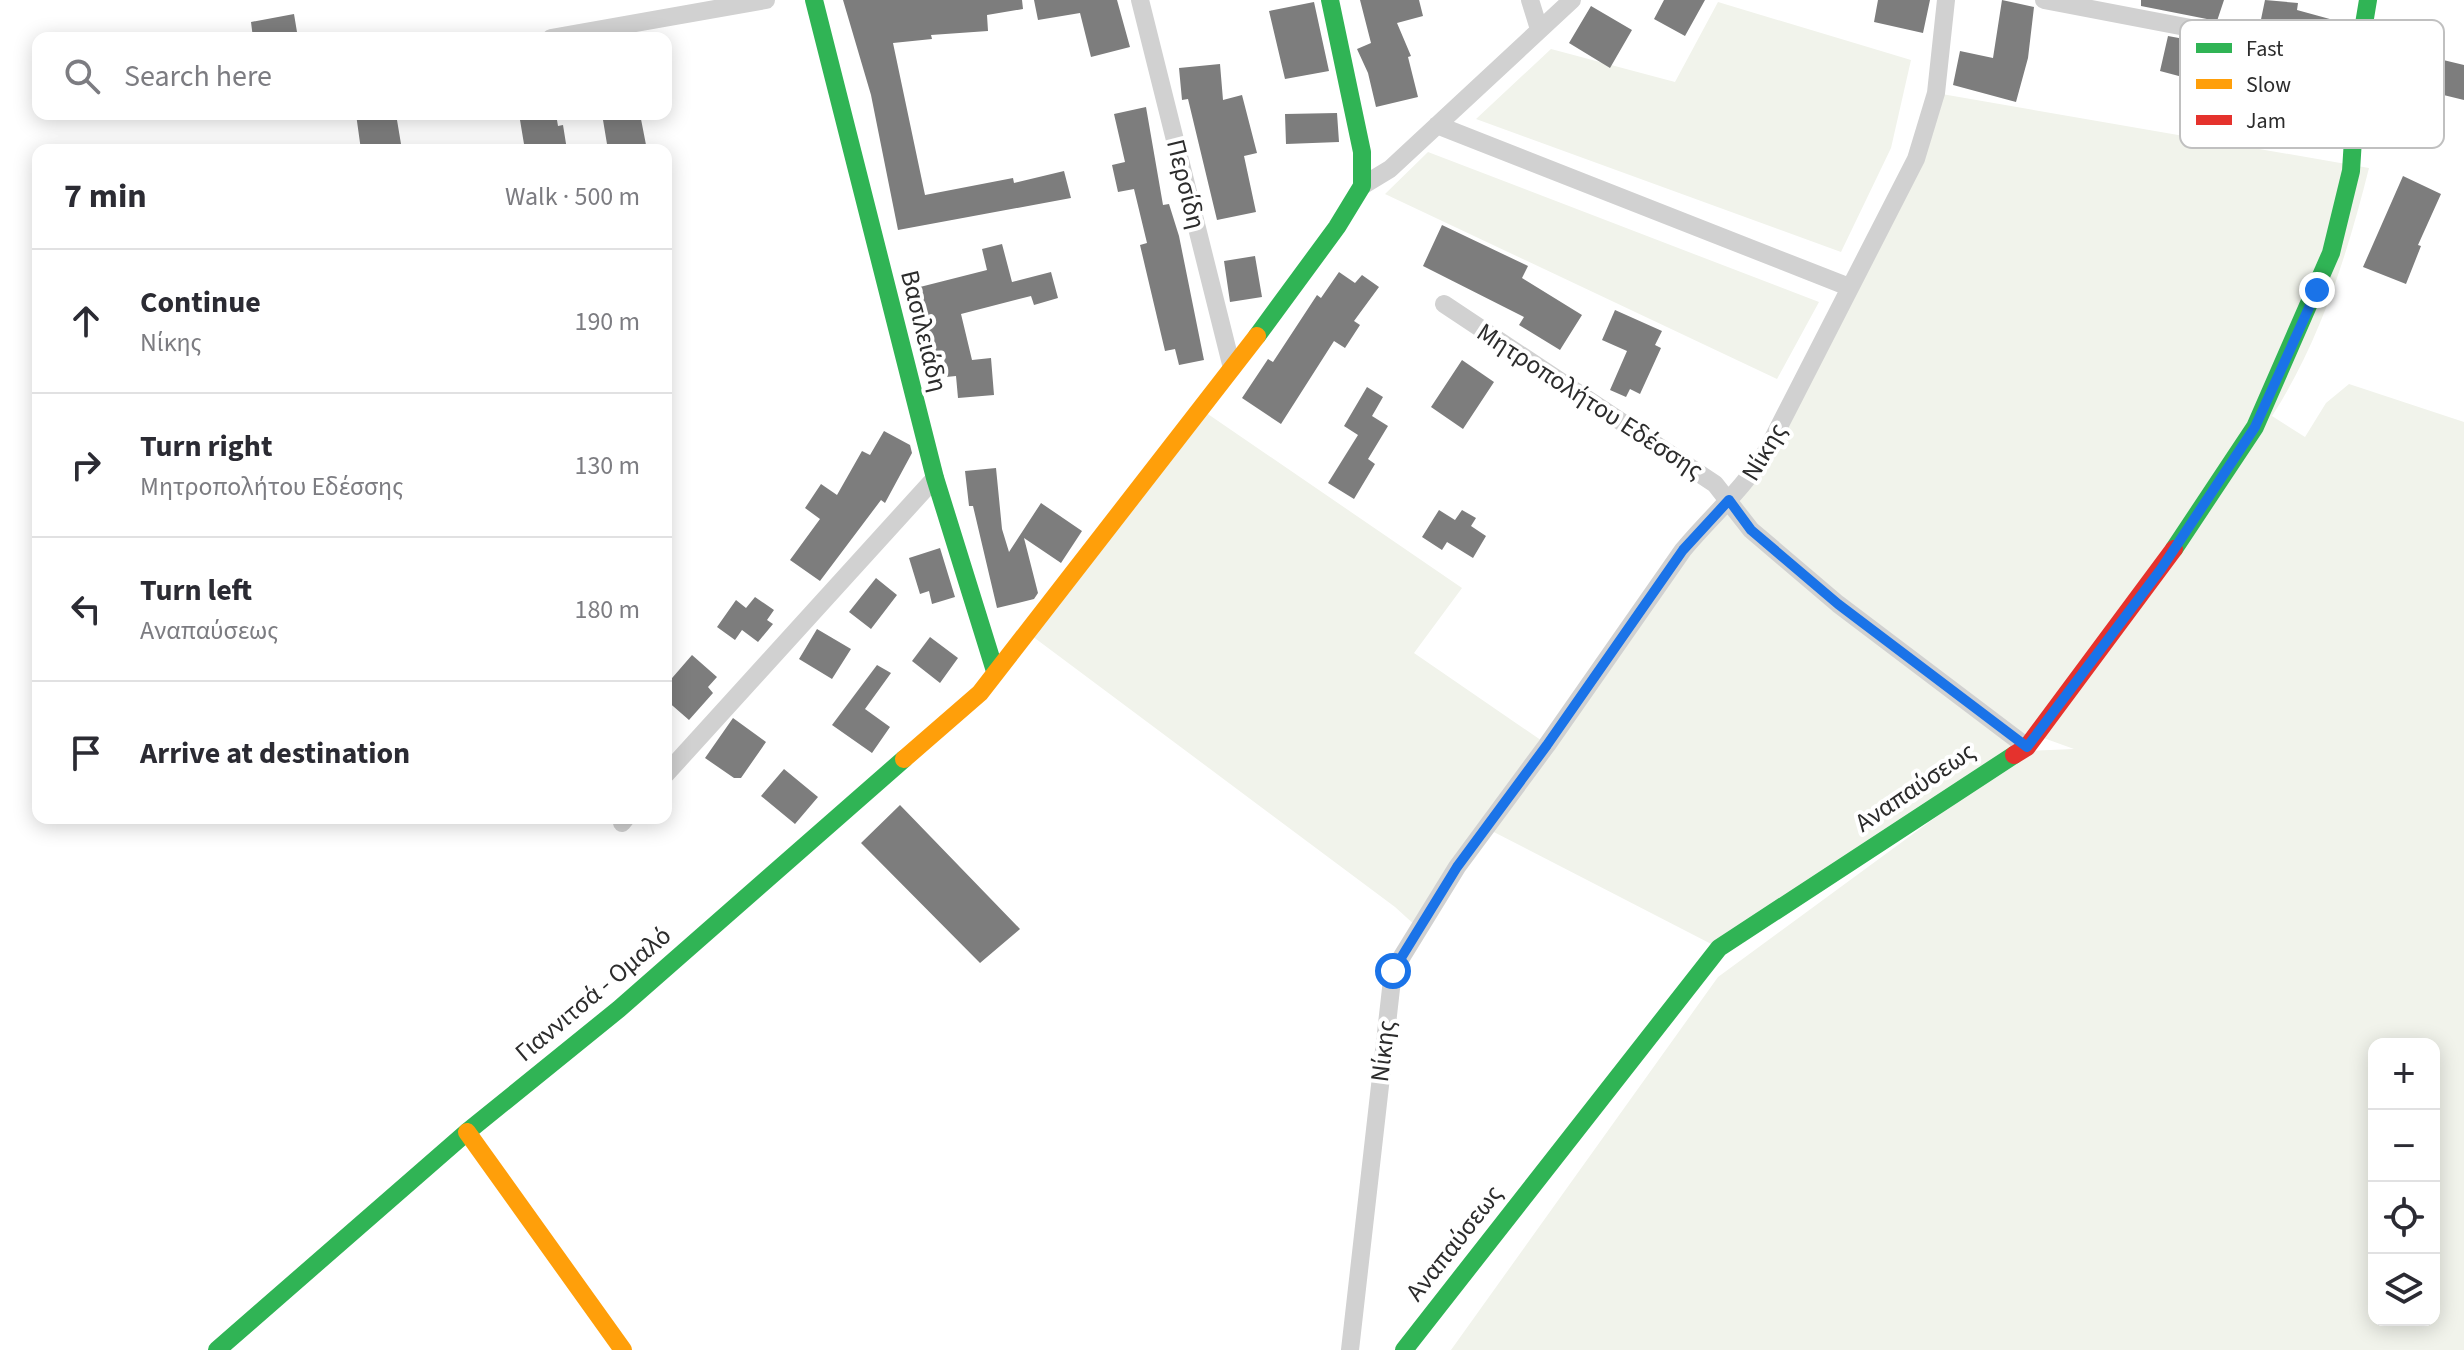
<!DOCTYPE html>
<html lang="en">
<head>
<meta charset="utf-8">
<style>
  body { margin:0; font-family:"Source Sans 3",sans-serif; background:#f2f2f3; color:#2b2b33 }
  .controls { position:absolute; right:24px; bottom:24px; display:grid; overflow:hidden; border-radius:16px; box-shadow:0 4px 20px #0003 }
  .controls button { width:72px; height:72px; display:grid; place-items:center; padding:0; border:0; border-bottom:2px solid #e1e1e2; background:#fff; color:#2b2b33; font:40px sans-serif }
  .stop { position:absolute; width:24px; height:24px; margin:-18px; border:6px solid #1a73e8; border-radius:50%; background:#fff }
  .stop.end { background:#1a73e8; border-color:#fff; box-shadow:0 2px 8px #0008 }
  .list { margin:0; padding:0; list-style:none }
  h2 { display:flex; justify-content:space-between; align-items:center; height:104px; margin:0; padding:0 32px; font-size:34px }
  h2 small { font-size:26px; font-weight:400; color:#7c7c81 }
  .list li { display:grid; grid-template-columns:52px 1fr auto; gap:24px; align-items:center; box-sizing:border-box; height:144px; padding:0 32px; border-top:2px solid #e1e1e2 }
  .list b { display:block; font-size:30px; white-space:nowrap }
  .list p { margin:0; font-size:26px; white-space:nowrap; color:#7c7c81 }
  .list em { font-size:26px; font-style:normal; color:#7c7c81 }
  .icon { flex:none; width:44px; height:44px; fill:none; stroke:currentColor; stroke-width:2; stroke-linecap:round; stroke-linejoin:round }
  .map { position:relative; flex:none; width:2464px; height:1350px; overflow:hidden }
  .search { position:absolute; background:#fff; box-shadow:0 4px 20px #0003; left:32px; top:32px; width:640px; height:88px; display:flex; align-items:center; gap:20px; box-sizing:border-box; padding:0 28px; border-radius:16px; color:#7c7c81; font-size:30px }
  .panel { position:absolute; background:#fff; box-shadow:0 4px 20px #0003; left:32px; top:144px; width:640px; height:680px; border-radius:16px }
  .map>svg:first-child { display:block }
  .green { fill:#f1f3eb; fill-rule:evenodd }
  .building { fill:#7d7d7d }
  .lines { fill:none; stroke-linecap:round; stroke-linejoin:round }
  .street { stroke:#d1d1d1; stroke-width:18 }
  .fast { stroke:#30b455; stroke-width:18 }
  .slow { stroke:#ff9f0a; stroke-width:18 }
  .jam { stroke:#e5322d; stroke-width:18 }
  .route { stroke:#1a73e8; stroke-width:10 }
  .labels { text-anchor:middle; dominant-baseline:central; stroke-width:8; stroke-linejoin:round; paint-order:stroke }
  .street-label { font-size:26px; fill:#2c2c2c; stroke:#fff }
  .key { fill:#fff; stroke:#c0c0c0; stroke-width:2 }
  .key-label { font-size:22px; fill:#2c2c2c }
</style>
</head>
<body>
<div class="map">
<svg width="2464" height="1350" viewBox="0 0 2464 1350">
  <rect width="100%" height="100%" fill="#fff"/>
  <path class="green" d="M1718,2L1911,60L1891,148L1841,252L1476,119L1551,49L1675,82Z
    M1936,93L2369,168C2348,252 2320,342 2272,416L2305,437L2326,403L2349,384L2464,422V1350H1451L1718,977L2026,751L2074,749L2038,736L1719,948L1486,828L1417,927L1395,907L1028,633L1202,410L1462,588L1414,653L1548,745L1639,614L1744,486L1849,287ZM2374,1044H2434V1320H2374Z
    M1428,152L1819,302L1777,379L1385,194Z"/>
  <path class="building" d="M843,0H1022L1023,9L987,15L988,31L931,35L932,39L893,43L925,195L1013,178L1014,183L1064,171L1071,198L898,230L871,95Z
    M1034,0H1117L1130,47L1091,57L1080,13L1038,20Z
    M1360,0H1419L1423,16L1397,23L1411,56L1408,57L1418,97L1376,107L1368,73L1357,49L1371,43Z
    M1664,0H1705L1685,36L1654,19Z
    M1878,0H1930L1923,33L1874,22Z
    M2002,0L2034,7L2028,58L2016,102L1953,85L1960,51L1993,58Z
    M2141,0H2224L2217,21L2141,6Z
    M2265,0L2298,3L2297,10L2348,24L2343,45L2259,29Z
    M1314,2L1329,71L1285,79L1269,11Z
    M1591,6L1632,30L1610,68L1569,43Z
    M294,14L298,38H253L251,22Z
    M2168,36L2249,51L2246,62L2235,58L2229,77L2193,65L2190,79L2160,71Z
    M2410,52L2464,65V100L2386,81L2392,58L2408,62Z
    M1220,64L1223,100L1242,95L1257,153L1244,156L1256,212L1217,220L1188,99L1182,100L1179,68Z
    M1146,107L1163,205L1169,204L1179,236L1204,360L1179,365L1175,349L1165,351L1140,245L1147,243L1134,189L1118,192L1112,165L1125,162L1114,114Z
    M1337,113L1339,142L1286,144L1285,114Z
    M356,114H396L402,150H361Z
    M519,114H556L558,126L563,125L567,150H525Z
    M602,114H640L647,150H608Z
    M2403,176L2441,194L2418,245L2421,246L2406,284L2363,267Z
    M1442,225L1528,266L1522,278L1582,315L1560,350L1519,325L1524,317L1423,266Z
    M1002,244L1012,282L1051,272L1058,298L1034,305L1031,296L961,314L972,360L991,358L994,395L958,398L956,376L946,377L944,358L932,360L916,288L987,270L982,249Z
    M1255,256L1262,297L1230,302L1224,261Z
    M1339,272L1355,283L1362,275L1379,287L1354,321L1360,325L1345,348L1334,341L1281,424L1242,398L1268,359L1273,362L1317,295L1321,298Z
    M1615,310L1662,331L1655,345L1661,348L1640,394L1630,389L1626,397L1610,390L1627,351L1602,340Z
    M1462,360L1494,382L1463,429L1431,407Z
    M1367,387L1383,397L1372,416L1388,426L1368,459L1375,464L1354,499L1328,483L1358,435L1344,426Z
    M884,431L910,445L912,453L885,503L881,500L820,581L790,560L820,519L805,508L821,484L837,495L862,451L870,455Z
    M996,468L1002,529L1009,552L1041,503L1082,531L1061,563L1024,538L1038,593L1034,599L997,608L973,506H969L965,471Z
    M1439,510L1455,520L1462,510L1476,518L1471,526L1486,536L1473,558L1447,542L1442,550L1422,537Z
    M940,548L955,597L932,604L929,591L920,594L909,558Z
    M876,578L897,595L871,629L849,612Z
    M755,597L774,610L767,620L773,624L758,642L742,630L735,640L717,627L736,600L746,608Z
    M817,629L851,649L832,679L799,659Z
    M930,637L958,658L940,683L912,661Z
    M692,655L717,677L708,687L713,693L689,720L666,700V685Z
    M877,665L891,673L865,709L890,727L872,753L832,725Z
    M733,718L766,742L741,778H734L705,758Z
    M784,769L818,797L795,824L761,796Z
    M900,805L1020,929L980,963L861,843Z"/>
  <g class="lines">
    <path class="street" d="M1140,0L1232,368
      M1530,0L1539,29
      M2044,0L2358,60
      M551,38L766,0
      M1437,125L1849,287
      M1362,186L1390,169L1572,0
      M1444,304L1715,484L1751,530L1838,604L2027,747
      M666,774L935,478
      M622,823L626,818
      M1350,1350L1393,971L1457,867L1547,745L1683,550C1711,516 1744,489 1767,450L1916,159L1936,93L1946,0"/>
    <path class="fast" d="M814,0L935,478L995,671
      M1257,336L1337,227L1362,186V152L1330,0
      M2174,549L2255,427L2331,253L2351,171L2358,60L2368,0
      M217,1350L467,1132L619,1009L904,759
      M1404,1350L1719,948L2014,755"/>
    <path class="slow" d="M904,759L980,693L1257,336
      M467,1132L623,1350"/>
    <path class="jam" d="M2014,755L2027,747L2174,549"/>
  </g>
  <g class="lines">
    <path class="route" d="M1393,971L1457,867L1547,745L1683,550L1729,500L1751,530L1838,604L2027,747L2161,569L2255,427L2317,290"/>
  </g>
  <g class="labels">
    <g class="street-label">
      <text transform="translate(1186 184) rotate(76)">Περσίδη</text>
      <text transform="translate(924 331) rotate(76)">Βασιλειάδη</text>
      <text transform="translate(1590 401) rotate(33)">Μητροπολήτου Εδέσσης</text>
      <text transform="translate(1764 452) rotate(-59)">Νίκης</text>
      <text transform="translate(1915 787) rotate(-34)">Αναπαύσεως</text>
      <text transform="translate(593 994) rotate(-40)">Γιαννιτσά - Ομαλό</text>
      <text transform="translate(1383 1051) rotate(-83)">Νίκης</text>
      <text transform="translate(1454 1243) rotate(-52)">Αναπαύσεως</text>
    </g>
  </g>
  <rect x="2180" y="20" width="264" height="128" rx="12" class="key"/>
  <rect x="2196" y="43" width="36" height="10" fill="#30b455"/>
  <rect x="2196" y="79" width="36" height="10" fill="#ff9f0a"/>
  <rect x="2196" y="115" width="36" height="10" fill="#e5322d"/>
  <g class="key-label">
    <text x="2246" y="56">Fast</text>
    <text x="2246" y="92">Slow</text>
    <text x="2246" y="128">Jam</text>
  </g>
</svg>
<div class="controls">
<button>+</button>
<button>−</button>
<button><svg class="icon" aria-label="locate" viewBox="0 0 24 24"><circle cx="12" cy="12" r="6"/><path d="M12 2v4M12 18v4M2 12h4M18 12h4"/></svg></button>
<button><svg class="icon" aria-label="layers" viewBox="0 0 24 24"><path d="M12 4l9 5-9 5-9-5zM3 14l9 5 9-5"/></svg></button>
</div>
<div class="stop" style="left:1393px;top:971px"></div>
<div class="stop end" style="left:2317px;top:290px"></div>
<div class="search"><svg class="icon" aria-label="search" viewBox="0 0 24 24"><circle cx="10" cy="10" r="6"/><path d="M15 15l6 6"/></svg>Search here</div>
<section class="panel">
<h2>7 min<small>Walk · 500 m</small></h2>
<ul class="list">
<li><svg class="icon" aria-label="ahead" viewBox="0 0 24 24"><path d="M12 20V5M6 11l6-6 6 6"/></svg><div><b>Continue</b><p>Νίκης</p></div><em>190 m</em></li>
<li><svg class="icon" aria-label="right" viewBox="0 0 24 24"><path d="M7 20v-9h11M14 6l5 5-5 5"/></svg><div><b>Turn right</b><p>Μητροπολήτου Εδέσσης</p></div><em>130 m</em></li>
<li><svg class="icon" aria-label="left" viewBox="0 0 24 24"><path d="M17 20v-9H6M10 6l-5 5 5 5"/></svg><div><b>Turn left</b><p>Αναπαύσεως</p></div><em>180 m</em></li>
<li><svg class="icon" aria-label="arrive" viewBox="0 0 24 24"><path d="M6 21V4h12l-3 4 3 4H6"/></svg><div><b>Arrive at destination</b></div></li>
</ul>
</section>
</div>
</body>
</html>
